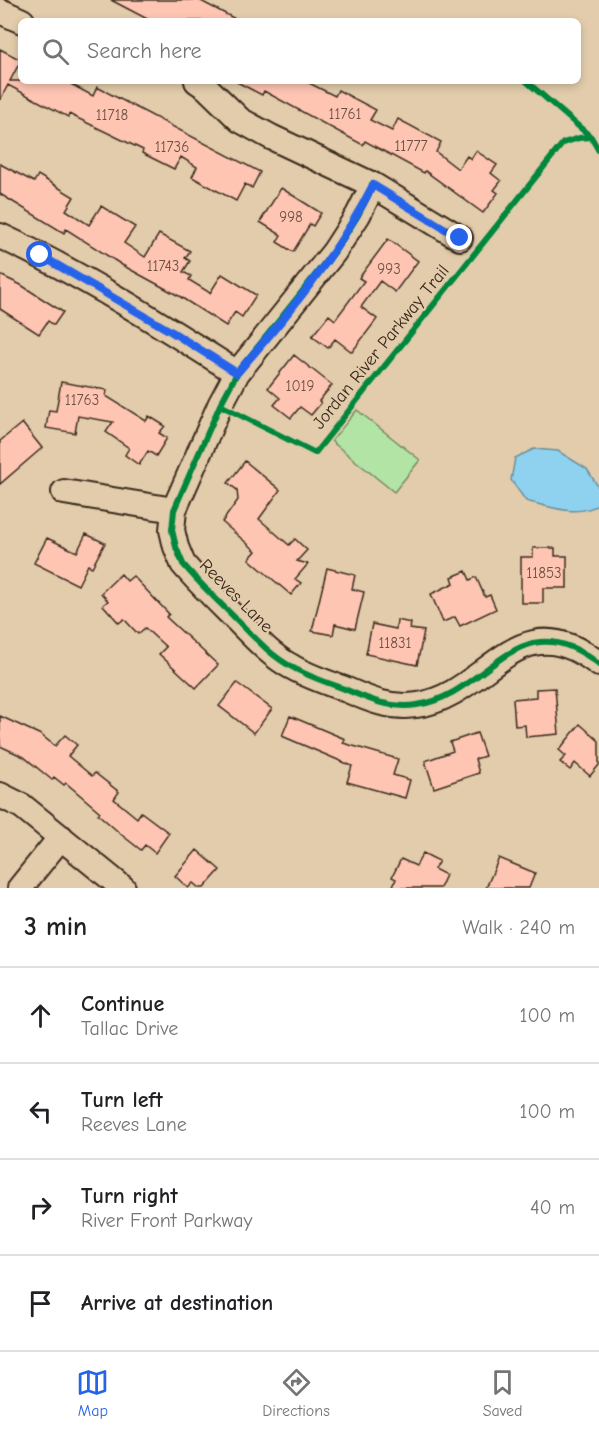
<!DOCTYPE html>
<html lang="en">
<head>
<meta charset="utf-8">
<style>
  body { margin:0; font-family:"Comic Neue",sans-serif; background:#f6f6f6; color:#202124 }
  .stop { position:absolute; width:18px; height:18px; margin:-14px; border:4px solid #2563eb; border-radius:50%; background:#fff }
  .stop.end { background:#2563eb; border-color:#fff; box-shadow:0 2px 6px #0008 }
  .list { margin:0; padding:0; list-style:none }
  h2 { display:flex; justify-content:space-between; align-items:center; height:78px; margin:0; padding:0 24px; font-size:26px }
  h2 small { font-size:20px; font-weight:400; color:#757577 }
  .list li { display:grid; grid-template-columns:39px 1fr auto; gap:18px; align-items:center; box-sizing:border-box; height:96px; padding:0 24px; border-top:2px solid #e0e0e0 }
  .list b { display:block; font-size:22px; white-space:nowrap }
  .list p { margin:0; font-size:20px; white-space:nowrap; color:#757577 }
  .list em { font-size:20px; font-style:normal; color:#757577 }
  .icon { flex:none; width:33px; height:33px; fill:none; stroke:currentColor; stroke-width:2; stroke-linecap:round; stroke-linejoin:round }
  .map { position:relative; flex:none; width:599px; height:888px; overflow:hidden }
  .search { position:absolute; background:#fff; box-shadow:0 3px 9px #0003; left:18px; right:18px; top:18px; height:66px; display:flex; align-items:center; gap:15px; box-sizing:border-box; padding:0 21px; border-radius:9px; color:#757577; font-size:22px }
  .sheet { height:462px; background:#fff }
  nav { display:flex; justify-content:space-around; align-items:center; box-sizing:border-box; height:84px; border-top:2px solid #e0e0e0; background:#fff; font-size:16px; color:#757577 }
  nav a { display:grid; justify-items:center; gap:3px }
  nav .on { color:#2563eb }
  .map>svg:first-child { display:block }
  .green { fill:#b1e4a5; stroke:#768762; stroke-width:1.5 }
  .water { fill:#8ed2f0; stroke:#6d8f9c; stroke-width:1.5 }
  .building { fill:#fec5b3; stroke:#3b2a1e; stroke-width:1.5 }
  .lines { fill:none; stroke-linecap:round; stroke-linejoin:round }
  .minor-casing { stroke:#3b2a1e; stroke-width:28 }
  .minor { stroke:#e2ccab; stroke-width:24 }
  .cycleway-casing { stroke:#e2ccab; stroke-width:10 }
  .cycleway { stroke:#00873e; stroke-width:6 }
  .route { stroke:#2563eb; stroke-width:8 }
  .labels { text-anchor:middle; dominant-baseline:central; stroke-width:4.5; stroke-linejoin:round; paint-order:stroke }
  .number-label { font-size:15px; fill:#6c5143 }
  .street-label { font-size:18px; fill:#3b2a1e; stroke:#e2ccab }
</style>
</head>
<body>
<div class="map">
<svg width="599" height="888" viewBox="0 0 599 888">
  <rect width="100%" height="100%" fill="#e2ccab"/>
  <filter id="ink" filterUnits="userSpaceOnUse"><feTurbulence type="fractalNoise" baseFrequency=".0167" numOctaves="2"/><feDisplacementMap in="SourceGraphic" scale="12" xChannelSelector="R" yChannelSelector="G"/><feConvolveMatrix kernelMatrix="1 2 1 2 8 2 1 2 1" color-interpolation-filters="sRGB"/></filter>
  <g filter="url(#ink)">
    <path class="green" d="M357,410L420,460L394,492L331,441Z"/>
    <path class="water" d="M534,449L558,451L587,469L599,488V504C579,518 549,507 526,501L511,480L515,458Z"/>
    <path class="building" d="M111,0H199L239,21H151Z
      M0,49L21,60L10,81H65L93,96L97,87L260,172L252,188L245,184L236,201L192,177L197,167L181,157L174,169L142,153L143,150L69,114L68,117L8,85L0,100Z
      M235,81H305L335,96L338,90L376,110L370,120L392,131L398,119L441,142L436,152L458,169L467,156L471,159L476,151L497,165L491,173L501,181L494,190L498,193L483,213L425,171L424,173L365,141L363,145L264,91L262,95Z
      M0,164L34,182L38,175L74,197L66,210L89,225L101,206L135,227L124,243L145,257L159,234L190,251L185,258L190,261L183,272L191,276L189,280L210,293L222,274L256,295L242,317L235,312L226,326L179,296L122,265L66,229L64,233L0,194Z
      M281,188L321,213L313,226L310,224L293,252L277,242L281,235L260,222Z
      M388,239L418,261L395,292L380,281L361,307L377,319L352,352L335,339L328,348L312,336L329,315L335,320L364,281L359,278Z
      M0,275L21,285L63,312L54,325L48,321L39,334L0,309Z
      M294,355L332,385L319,401L321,403L311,415L300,407L291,418L274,405L280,398L268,388Z
      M61,382L107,390L106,396L146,421L149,416L165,426L159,433L167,438L156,456L148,451L139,465L125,455L129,448L106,432L113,422L78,416L75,433L46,428L49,410L56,411Z
      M22,423L42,448L0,484V441Z
      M245,461L280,490L259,519L289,545L295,539L307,550L297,561L308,564L295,579L301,583L291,595L249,559L256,551L222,522L238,500L237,490L228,483Z
      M86,534L105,543L92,567L88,565L78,585L34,563L47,538L77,552Z
      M533,548H555V556H567V588H543V603H521V557H533Z
      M327,568L355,575L352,589L364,592L355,629L335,624L333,635L312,631Z
      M466,571L470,580L476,577L485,597L490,595L496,609L460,626L455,617L443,622L431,594L454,583L452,577Z
      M121,574L127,581L133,576L169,614L166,617L218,665L196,688L159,654L166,647L145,628L138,634L124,619L119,623L103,605L108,601L101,593Z
      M397,620L411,623L410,629L424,631L417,665L366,654L372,624L396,629Z
      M237,683L272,709L254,733L219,706Z
      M555,688L559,734L526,737L525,725L515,726L513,699L536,697V689Z
      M0,716L41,735L55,746L65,735L77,745L68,756L92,776L95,773L119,792L114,799L137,818L141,812L169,833L155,853L145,845L141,850L123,836L98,814L100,812L66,783L64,785L54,777L52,780L24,757L0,746Z
      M290,716L345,739L343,743L398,759L393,775L410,780L405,798L347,782L352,766L282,736Z
      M580,724L599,741V765L590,776L575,763L570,770L560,762L566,756L559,750Z
      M477,733L485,756L475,759L479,773L434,788L425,761L453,751L450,742Z
      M197,850L220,870L204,888H199L193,883L188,888L175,876Z
      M423,853L439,861L434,869L446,875L440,888H392L396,879L392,877L401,859L416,866Z
      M499,858L535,873L529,888H486Z"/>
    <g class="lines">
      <g class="minor-casing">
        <path id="minor" d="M0,11L22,21
          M197,81L206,87L240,120L271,137L373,185L460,238
          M373,185L358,215L334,252L237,373L220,405L174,510L172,530L176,547L183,564C200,584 219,602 237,620C254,637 271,656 292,667C309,677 329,683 347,690C370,700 391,709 417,705C489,695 517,599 599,664
          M0,236C82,274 160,324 237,373
          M64,492L174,510
          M0,795L22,806L123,888
          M20,888L61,837"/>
      </g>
      <use href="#minor" class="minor"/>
      <g class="cycleway-casing">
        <path id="cycleway" d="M526,81L591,137
          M373,185L358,215L334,252L237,373L220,405L174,510L172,530L176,547L183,564C200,584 219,602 237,620C254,637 271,656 292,667C309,677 329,683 347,690C370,700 391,709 417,705C489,695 517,599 599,664
          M220,405L315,453L563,143L579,138L591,137L599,151"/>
      </g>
      <use href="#cycleway" class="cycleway"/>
    </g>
  </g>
  <g class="lines" filter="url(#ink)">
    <path class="route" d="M40,255L172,332L237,373C288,315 338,254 373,185L460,238"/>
  </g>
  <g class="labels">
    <g class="number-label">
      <text x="345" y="114">11761</text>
      <text x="112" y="115">11718</text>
      <text x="411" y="146">11777</text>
      <text x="172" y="147">11736</text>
      <text x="291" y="217">998</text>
      <text x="163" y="266">11743</text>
      <text x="389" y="269">993</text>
      <text x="300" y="386">1019</text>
      <text x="82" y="400">11763</text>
      <text x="544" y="573">11853</text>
      <text x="395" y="643">11831</text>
    </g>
    <g class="street-label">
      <text transform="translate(381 347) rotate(-51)">Jordan River Parkway Trail</text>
      <text transform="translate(236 596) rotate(45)">Reeves Lane</text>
    </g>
  </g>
</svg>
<div class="stop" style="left:40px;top:255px"></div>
<div class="stop end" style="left:460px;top:238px"></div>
<div class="search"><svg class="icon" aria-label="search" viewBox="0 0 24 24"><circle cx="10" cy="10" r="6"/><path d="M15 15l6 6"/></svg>Search here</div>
</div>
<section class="sheet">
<h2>3 min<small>Walk · 240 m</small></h2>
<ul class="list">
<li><svg class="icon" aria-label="ahead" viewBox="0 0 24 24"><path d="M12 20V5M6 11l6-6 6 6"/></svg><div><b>Continue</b><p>Tallac Drive</p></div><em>100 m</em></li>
<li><svg class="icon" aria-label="left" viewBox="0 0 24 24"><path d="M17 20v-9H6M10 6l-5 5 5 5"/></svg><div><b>Turn left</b><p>Reeves Lane</p></div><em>100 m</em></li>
<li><svg class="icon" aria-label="right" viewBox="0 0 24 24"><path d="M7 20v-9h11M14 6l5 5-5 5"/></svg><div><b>Turn right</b><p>River Front Parkway</p></div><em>40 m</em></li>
<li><svg class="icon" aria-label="arrive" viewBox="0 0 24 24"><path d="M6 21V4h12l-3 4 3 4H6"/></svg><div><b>Arrive at destination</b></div></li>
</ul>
</section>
<nav>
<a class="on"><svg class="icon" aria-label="map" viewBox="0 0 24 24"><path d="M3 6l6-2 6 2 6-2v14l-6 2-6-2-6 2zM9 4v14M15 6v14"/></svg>Map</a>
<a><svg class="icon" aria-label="directions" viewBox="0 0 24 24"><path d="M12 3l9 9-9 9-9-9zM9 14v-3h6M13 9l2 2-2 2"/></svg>Directions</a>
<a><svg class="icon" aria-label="saved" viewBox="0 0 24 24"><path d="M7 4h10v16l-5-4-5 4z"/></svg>Saved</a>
</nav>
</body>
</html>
